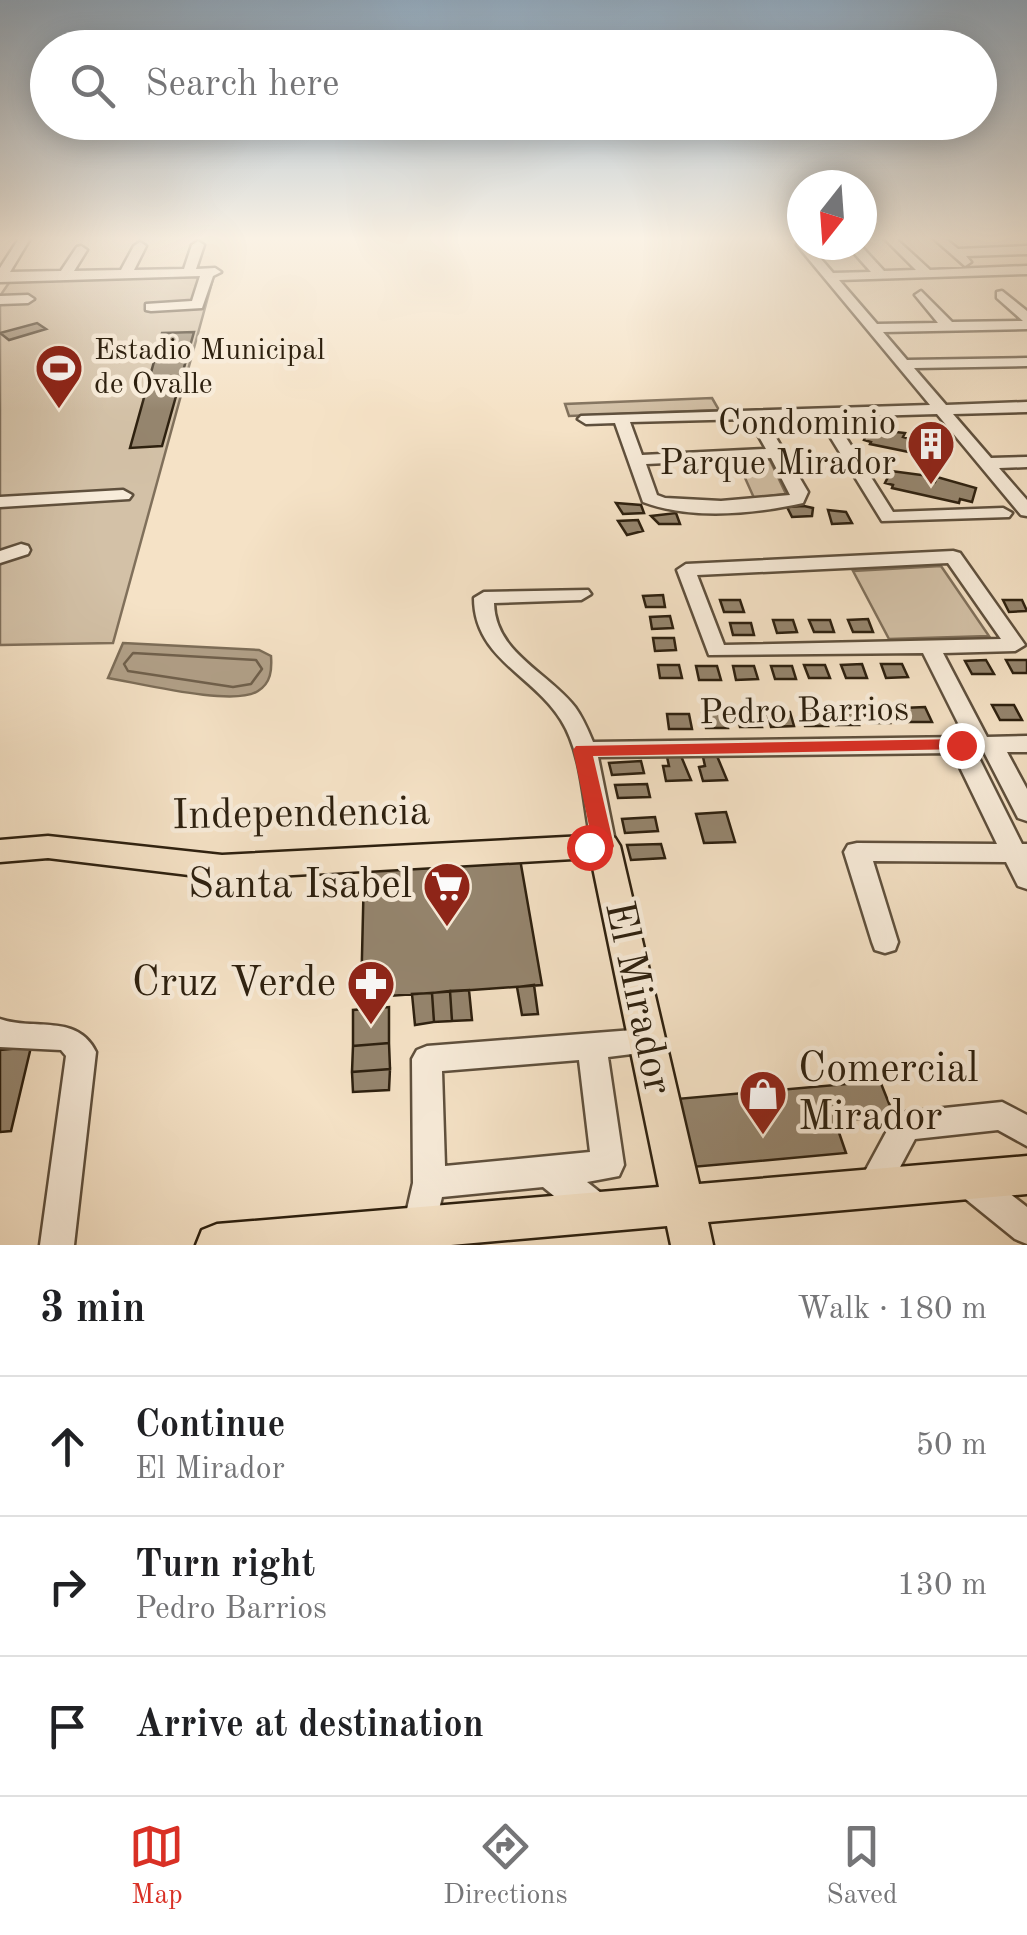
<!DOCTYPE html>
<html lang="en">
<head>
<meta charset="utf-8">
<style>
  body { margin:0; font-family:"Old Standard TT",serif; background:#f2f2f2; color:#202124 }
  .compass { position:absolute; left:787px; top:170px; width:90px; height:90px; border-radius:50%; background:#fff; box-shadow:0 5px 25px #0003; rotate:197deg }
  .stop { position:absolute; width:30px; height:30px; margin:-22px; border:8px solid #d93025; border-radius:50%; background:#fff }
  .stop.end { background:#d93025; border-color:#fff; box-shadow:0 2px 10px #0008 }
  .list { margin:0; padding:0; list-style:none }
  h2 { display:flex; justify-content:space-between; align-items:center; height:130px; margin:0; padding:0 40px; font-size:42px }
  h2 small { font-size:32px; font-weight:400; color:#757577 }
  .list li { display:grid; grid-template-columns:65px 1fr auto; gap:30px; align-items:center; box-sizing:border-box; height:140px; padding:0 40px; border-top:2px solid #e0e0e0 }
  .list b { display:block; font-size:38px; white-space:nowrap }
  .list p { margin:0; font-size:32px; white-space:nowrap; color:#757577 }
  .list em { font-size:32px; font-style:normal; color:#757577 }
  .icon { flex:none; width:55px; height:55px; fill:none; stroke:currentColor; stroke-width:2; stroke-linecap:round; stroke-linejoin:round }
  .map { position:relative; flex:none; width:1027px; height:1245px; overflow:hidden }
  .search { position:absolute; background:#fff; box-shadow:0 5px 25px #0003; left:30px; right:30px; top:30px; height:110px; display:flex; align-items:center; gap:25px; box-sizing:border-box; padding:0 35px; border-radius:55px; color:#757577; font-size:38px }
  .sheet { height:550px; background:#fff }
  nav { display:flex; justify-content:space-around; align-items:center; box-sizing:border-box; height:140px; border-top:2px solid #e0e0e0; background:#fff; font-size:28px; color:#757577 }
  nav a { display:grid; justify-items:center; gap:5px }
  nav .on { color:#d93025 }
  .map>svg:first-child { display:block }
  .green { fill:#d3c1a7; stroke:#80705b; stroke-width:2.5 }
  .water { fill:#b1a088; stroke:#7c6d58; stroke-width:2.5 }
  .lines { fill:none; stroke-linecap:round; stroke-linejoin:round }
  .shore { stroke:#6f604c; stroke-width:2.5 }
  .building { fill:#95856e; stroke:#2d200f; stroke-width:2.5 }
  .minor-casing { stroke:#5f503d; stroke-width:5 }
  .major-casing { stroke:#2d200f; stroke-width:5 }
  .minor { fill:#f8ecda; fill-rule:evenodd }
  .major { fill:#f5e2c6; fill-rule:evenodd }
  .route { fill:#d93025 }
  .labels { text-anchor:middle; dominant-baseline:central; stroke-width:9; stroke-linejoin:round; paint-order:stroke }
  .far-poi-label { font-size:30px; fill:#2d200f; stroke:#f8ecda; text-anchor:start }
  .poi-label { font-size:35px; fill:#2d200f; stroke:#f8ecda; text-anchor:end }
  .street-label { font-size:35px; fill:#2d200f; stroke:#f8ecda }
  .near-street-label { font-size:42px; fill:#2d200f; stroke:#f8ecda }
  .near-poi-label { font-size:42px; fill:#2d200f; stroke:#f8ecda; text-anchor:end }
</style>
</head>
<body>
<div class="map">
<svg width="1027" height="1245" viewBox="0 0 1027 1245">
  <rect width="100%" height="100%" fill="#f5e2c6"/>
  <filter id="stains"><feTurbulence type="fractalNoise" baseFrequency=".002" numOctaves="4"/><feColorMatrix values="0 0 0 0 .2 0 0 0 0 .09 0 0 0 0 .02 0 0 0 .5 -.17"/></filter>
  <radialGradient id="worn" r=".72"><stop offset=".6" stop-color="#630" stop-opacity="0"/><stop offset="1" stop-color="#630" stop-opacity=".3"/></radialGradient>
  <path class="green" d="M214,275L113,643L0,645V296L13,277Z
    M712,398L719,410L569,416L565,404Z
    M769,458L786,494L754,498L737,460Z
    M941,566L989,636L889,639L853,571Z"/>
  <path class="water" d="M123,643L259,650L271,656C272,670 271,683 258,691C234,707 139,683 108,678Z"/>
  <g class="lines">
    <path class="shore" d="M133,653L256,660L262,669L251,684L233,687L128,671L124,664Z"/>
  </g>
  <path class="building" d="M37,323L46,329L9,340L0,333Z
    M194,332L162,446L130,448L162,333Z
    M869,429L905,433L903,437L910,439L912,434L949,445L945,456L933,457L870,444L871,442L864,440Z
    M891,471L929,476L927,480L935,482L937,477L976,488L972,502L960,499L959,503L892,488L893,485L885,483Z
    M616,503L641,505L644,513L623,514Z
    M804,506L813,508L812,516L792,517L787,507Z
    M828,510L846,512L852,523L832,524Z
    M676,513L680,524H659L651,516Z
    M638,520L643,531L627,535L618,521Z
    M663,595L665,607H646L643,596Z
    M720,600H740L744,612H724Z
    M1003,600H1022L1027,611L1009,612Z
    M670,616L673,628L652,629L650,617Z
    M868,619L873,632H853L848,620Z
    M773,620H793L797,632L777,633Z
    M809,620H830L834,632H814Z
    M730,623H751L754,635H733Z
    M653,638H674L676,650L655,651Z
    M986,660L994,674H972L965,661Z
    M1006,660H1027V673H1013Z
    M862,664L867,678H846L841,665Z
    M881,664H902L908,677L886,678Z
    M658,665H679L682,678H660Z
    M804,665H825L830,678H809Z
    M696,666H717L721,680H699Z
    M733,666H754L758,679L736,680Z
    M771,666H792L796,679H775Z
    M992,705H1014L1022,720H1000Z
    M925,707L932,722H909L903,708Z
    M862,709H884L890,723H868Z
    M831,710H853L859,725H836Z
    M801,711H823L828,726H805Z
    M758,712L762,727H740L736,713Z
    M767,712H790L794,726L771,727Z
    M702,713H725L728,728H706Z
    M667,714H689L692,729H669Z
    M681,756L691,780L666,781L663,766H669L667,757Z
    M717,756L727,780L703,781L699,767L705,766L703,757Z
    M641,761L644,773L612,775L609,763Z
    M647,784L650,797L618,798L615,785Z
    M726,812L735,842L704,843L696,814Z
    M655,817L658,831L625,833L622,819Z
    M661,844L665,858L631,860L627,845Z
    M520,859L542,985L361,998L364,871Z
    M534,985L538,1014L522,1015L517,987Z
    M469,990L472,1020L452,1021L450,991Z
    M450,991L452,1021L434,1022L432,993Z
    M432,993L434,1022L415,1025L412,994Z
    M389,1007V1043L353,1046V1010Z
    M389,1043L390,1069L352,1072L353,1046Z
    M31,1047L11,1131L0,1132V1050Z
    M390,1069L389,1090L353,1092L352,1072Z
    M880,1081L894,1116L835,1121L846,1153L692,1167L676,1099Z"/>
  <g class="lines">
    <g class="minor-casing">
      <path id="minor" d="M20,237H31L10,272L61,271L77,247L81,246L87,250L74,271L121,270L134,246L140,242L146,246L134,270L184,269L192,245L198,241L204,245L196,269L215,268L221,272L213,276L202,308L151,311L146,310V304L192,301L200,276L0,282V268Z
        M883,237H894L930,270L1027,266V274L839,280L877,324L938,323L915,295L921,291L952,322L1023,321L997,298V292L1002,291L1027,311V329L883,332L907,360L1027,358V366L914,368L946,405L1027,402V412L953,414L991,458L1027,457V467L999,468L1027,500V516L1021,515L937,414L833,417L893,512L1003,508L1012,513L1009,517L882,521L818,417L765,419L808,492L803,503C754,514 691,520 643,502L615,423L586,424L578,419L581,416L930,405L797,245L802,242V245H809L833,273L871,272L847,245H860L884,271L916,270ZM749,419L766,449L642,455L630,422ZM771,458L790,495L721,501L665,498L657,495L646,464Z
        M932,237H943L958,249L1027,246V254L966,256L971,262L965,266Z
        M0,296L28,295L34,299L28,303L0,304Z
        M123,490L132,495L129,499L0,507V497Z
        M21,544L28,546L30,550L28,554L0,563V551Z
        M953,551L960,553L1025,645L1015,651L943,653L987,737L1027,736V752H1007L1027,789V821L1018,818L984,752H976L1022,844H1027V889L1018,886L1006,862L873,861L898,942L895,950L885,953L875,950L872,942L844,852L848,845L857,843L997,844L953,753L598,757L616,846L613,852L604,855L595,852L592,846C583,805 583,755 561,720C533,675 474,658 474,598L484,592L588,590L591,594L581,600L494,603C495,653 548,672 575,707C583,718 588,730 593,742L965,737L923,653L709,655L677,570L686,564ZM948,563L1001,639L724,645L697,575Z
        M0,1019C34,1031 77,1013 96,1052L74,1245H40L66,1056L61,1050L0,1047Z
        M646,1029L656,1033L661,1042L656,1051L608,1057L624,1165L619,1176L587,1182L610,1200L614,1211L610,1222L598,1227L586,1222L543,1187L442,1197L432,1238L420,1243L408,1238L403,1227L413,1183L412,1059L417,1050L427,1046ZM579,1060L590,1152L445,1166L442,1071Z
        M1002,1102L1027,1115V1146L998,1130L915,1139L883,1199L872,1203L861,1199L856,1188L895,1116L906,1112Z
        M968,1166L979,1170L1027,1207V1244L1015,1239L957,1192L952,1181L957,1170Z"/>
    </g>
    <g class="major-casing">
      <path id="major" d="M604,835L615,838L620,846L699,1184L1027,1156V1194L708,1222L713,1245H671L667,1226L451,1245H196L202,1230L217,1224L659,1187L591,858L222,879L48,858L0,862V840L48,836L222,855Z"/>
    </g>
    <use href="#minor" class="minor"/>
    <use href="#major" class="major"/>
  </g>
  <linearGradient id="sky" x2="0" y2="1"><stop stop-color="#92acc2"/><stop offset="0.58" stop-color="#faf2e5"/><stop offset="1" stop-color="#faf2e5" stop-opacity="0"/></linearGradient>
  <rect width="1027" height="411" fill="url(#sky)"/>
  <path class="route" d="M961,739L968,740V749L593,756L614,846L611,852L589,855L579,847L582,842L592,840L573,750L576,746Z"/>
  <defs>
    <g id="stadium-pin" transform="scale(2.5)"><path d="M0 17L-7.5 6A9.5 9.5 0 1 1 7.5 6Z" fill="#8f2418" stroke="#f8ecda"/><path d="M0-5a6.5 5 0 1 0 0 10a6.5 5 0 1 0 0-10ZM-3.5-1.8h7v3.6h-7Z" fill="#fff"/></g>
    <g id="building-pin" transform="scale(2.5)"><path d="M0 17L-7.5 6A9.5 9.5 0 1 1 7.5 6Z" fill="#8f2418" stroke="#f8ecda"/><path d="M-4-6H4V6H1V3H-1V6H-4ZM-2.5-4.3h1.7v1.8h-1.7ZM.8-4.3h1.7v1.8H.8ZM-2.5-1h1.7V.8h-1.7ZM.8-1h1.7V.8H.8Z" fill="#fff"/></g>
    <g id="supermarket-pin" transform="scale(2.5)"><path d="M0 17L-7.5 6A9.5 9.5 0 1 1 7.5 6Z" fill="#8f2418" stroke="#f8ecda"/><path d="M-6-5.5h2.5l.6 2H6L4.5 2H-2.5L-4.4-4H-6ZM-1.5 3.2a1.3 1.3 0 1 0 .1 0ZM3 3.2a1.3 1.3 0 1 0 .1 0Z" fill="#fff"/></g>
    <g id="pharmacy-pin" transform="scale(2.5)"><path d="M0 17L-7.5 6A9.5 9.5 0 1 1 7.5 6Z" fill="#8f2418" stroke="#f8ecda"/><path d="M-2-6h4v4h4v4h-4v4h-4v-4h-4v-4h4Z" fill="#fff"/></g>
    <g id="shop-pin" transform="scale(2.5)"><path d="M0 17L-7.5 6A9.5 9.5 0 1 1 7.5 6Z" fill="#8f2418" stroke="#f8ecda"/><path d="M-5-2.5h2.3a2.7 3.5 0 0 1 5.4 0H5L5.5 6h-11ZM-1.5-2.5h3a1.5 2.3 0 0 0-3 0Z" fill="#fff"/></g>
  </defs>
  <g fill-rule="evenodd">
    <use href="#stadium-pin" x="59" y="368"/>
    <use href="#building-pin" x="931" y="444"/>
    <use href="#supermarket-pin" x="447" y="886"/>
    <use href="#pharmacy-pin" x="371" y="984"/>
    <use href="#shop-pin" x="763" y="1094"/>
  </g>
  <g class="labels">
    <g class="far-poi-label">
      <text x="94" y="351">Estadio Municipal<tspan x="94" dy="34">de Ovalle</tspan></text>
    </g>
    <g class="poi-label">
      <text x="896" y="424">Condominio<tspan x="896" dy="40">Parque Mirador</tspan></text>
    </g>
    <g class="street-label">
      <text transform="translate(804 712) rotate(-1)">Pedro Barrios</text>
    </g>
    <g class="near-street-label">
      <text transform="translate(301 815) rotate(-1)">Independencia</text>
      <text transform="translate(637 998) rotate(78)">El Mirador</text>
    </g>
    <g class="near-poi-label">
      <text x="412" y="886">Santa Isabel</text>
      <text x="336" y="984">Cruz Verde</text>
      <text x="798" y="1070" text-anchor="start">Comercial<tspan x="798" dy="48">Mirador</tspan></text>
    </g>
  </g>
  <rect width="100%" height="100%" filter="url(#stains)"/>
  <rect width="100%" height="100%" fill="url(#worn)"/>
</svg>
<svg class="compass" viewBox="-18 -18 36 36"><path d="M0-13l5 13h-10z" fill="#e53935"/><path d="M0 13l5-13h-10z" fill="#757577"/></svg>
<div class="stop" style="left:589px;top:847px"></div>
<div class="stop end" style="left:961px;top:745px"></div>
<div class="search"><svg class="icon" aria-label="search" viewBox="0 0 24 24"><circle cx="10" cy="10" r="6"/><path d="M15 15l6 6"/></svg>Search here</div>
</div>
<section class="sheet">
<h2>3 min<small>Walk · 180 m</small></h2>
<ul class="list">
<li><svg class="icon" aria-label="ahead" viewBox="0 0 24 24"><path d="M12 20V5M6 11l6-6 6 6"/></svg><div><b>Continue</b><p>El Mirador</p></div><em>50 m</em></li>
<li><svg class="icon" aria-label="right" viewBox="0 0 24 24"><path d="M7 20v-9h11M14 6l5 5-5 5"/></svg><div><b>Turn right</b><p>Pedro Barrios</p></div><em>130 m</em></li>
<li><svg class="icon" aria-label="arrive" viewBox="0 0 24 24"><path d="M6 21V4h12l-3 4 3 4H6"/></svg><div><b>Arrive at destination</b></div></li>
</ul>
</section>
<nav>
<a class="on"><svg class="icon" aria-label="map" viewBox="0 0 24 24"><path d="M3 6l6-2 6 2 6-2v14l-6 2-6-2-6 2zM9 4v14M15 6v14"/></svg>Map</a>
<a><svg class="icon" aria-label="directions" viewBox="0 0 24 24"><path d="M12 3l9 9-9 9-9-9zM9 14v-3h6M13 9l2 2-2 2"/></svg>Directions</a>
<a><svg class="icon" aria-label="saved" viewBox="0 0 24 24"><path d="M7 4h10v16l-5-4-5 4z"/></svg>Saved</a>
</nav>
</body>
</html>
